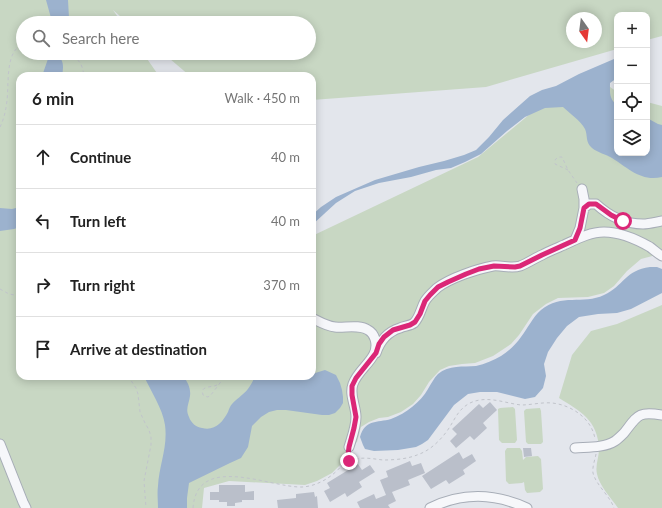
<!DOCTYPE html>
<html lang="en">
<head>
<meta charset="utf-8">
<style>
  body { margin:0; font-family:Lato,sans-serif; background:#f2f2f2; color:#222 }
  .controls { position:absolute; right:12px; top:12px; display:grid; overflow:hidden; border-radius:8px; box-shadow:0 2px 10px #0003 }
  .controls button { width:36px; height:36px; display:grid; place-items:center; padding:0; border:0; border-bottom:1px solid #e0e0e0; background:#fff; color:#222; font:20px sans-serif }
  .compass { position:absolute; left:566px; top:12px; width:36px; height:36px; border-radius:50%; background:#fff; box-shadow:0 2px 10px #0003; rotate:166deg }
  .stop { position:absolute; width:12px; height:12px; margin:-9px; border:3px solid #db2777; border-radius:50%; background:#fff }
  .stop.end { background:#db2777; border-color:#fff; box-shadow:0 1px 4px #0008 }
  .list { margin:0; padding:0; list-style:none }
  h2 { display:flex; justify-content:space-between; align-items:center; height:52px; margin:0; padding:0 16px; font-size:17px }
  h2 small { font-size:13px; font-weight:400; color:#767676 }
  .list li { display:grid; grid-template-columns:26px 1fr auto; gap:12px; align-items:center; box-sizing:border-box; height:64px; padding:0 16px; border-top:1px solid #e0e0e0 }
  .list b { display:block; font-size:15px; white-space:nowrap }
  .list em { font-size:13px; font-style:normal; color:#767676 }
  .icon { flex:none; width:22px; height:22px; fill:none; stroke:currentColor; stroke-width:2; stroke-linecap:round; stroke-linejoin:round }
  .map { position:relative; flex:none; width:662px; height:508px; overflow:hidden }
  .search { position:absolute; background:#fff; box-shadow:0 2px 10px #0003; left:16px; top:16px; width:300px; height:44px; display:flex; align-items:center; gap:10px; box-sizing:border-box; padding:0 14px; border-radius:22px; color:#767676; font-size:15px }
  .panel { position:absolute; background:#fff; box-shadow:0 2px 10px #0003; left:16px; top:72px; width:300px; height:308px; border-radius:12px }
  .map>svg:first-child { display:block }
  .green { fill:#c8d7c3; fill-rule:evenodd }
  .water { fill:#9cb2ce }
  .building { fill:#babfca }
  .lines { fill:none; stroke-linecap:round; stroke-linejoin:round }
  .minor-casing { stroke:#a7adb7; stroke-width:11 }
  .path { stroke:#c1c4cb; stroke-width:1; stroke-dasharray:3 3; stroke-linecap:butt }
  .minor { stroke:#f6f7fa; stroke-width:9 }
  .route { stroke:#db2777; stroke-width:5 }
</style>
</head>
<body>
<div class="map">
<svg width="662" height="508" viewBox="0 0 662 508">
  <rect width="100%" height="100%" fill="#e3e6ec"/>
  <path class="green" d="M0,0H662V36L647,40V15H617V49L486,87L312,100V76H190L163,53H309V23H128L113,10L122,23H23V53H143L159,76H20V376H312V236L478,157L554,94L595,76L617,92V153H647V102L662,106V256L656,255L641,259L627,271L614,286L604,293L588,297L558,298L546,304L533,314L519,335L511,344L493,356L475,363L462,364L449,366L440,370L429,382L421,395L413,404L401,412L388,417L379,418L369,422L361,427L357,442L349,447L343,462L332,473L317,481L305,485L229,481L204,488L202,508H0ZM572,18H596V42H572Z
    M662,305V508H618C611,498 599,485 597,474C595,466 599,457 599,449C598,420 580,411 559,398L572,355L591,331L617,324Z
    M513,407L515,409L517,440L515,443H502L499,440L498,409L500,408Z
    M540,408L541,411L543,442L541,444H528L526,442L524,411L526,409Z
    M507,448H520L522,451L523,460L526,457L538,456L541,459L543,489L540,492L527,493L525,490L524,482L522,483L509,484L506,481L505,451Z"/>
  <path class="water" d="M46,0H68L69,18L67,23H52L51,18Z
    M49,56H52L61,59C64,64 63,70 62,76H42Z
    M614,59L617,61V78L610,83C610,92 609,99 617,105V153H647V118L658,124L662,125V177C641,182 628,168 612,158C606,154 598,153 592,148C585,142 588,136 585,129C581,121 569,113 563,107L545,108L525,117L507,131L481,154L465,162L451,168L436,170L411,177L379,183L355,191L336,203L312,225V215L321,207L336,197L375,180L419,167L444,161L464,155L476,150L489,137L503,120L530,96L542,90L556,86L579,74Z
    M20,207V227L14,229L0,231V208L12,209Z
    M650,267H657L662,269V293L631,309L617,313L598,314L579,317L567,326L557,338L548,352L544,364L546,376L543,388L535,397L525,399L497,392H480L468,394L454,405L428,440L422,444L416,447L398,450L374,451L365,449L363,445L360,437C365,419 377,423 391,419C399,416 406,412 412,407C419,401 424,396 428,389C431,384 434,378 438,374C449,365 463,367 476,366C485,364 494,360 501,356C509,351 516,344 521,337C528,328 532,318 541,310C561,293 583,305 604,295C624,286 625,270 650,267Z
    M325,370L336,375L340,383L342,390L343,397V403L340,408L335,413L329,415H322L286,410H277L269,412L261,417L252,426L248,447L241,458L230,463L189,483L187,498V508H158C158,501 157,493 158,486C159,465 168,447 165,425C163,409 150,390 144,376H183C188,382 191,389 190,396C189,404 185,409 189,417C191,423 196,427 202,428C215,431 222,423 228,412C229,409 230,406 232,404C243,393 248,393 255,376H312V374Z"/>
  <path class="building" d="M490,402L497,410L483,423L487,428L474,440L470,436L456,448L450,441L457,434L452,429L479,404L483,408Z
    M523,448H531L532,456L524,457Z
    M459,452L463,459L472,454L476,461L463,470L465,474L449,484L446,480L431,489L422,476Z
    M410,461L412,466L421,463L425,473L408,480L410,485L392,492L396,501L388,505L390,508H360L357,502L374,494L376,499L386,495L380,480L388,477L386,471Z
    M358,464L362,470L370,465L375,472L359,482L362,487L347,497L345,493L330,502L324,491L330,488L327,483Z
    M219,485H245V492L254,491V500H242V502L235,503V506H227V502H219V500H210V492H219Z
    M314,492L315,497L317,496L318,508H278L277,500L296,498V494Z"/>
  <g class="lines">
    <g class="minor-casing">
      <path id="minor" d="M582,189L584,199V208
        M575,240L580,228L584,208L589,204H596C609,216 625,224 643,224C649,224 656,222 662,221
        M312,318C320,322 326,326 335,327C345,328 359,324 368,330C372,332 374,336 375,339C381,358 359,367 353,384C349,395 356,406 356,417C356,427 352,437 349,447
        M376,353C380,341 387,332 400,328C404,326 410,326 414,323C420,317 421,308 425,301C428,296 433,292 437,288C450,278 477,269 493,266C502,265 511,269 520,266C528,263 535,258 542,255C549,251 557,248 564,245C577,239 590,232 604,232C619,232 636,239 650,247C654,250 657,253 662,256
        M0,444L23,502L26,508
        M575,448C588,447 604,448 615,441C618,439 621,436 624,433C638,415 638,411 662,415
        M430,508C463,492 494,493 527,508"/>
    </g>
    <path class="path" d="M68,53C79,60 82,62 84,76
      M0,127C4,119 6,110 7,100C9,86 5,49 23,45
      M568,170L555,164V160L558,157H562L568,170L577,183
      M0,289L9,294L20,296
      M128,376L136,388L138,394L140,412L145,423L149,430L151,437V445L144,481L146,508
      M217,385C211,388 200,385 203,395C206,396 207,398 210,396C211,395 223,379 225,376
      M596,454C595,460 592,467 593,473C596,485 610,496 614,508
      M352,455L358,459
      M344,463C348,462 352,460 356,459C365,457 374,459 383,460C394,460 407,459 417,455C429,451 439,442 447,431C455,420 457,410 470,403C487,395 504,403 521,405C531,405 542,402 552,403C572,405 592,419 595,439
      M193,508C197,452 271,488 302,487C321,486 340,472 348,456"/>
    <use href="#minor" class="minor"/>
  </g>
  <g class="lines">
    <path class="route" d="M349,461L344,463L348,455L349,447L354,428L356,417L352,395V386L356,378L376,353L379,344L384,337L393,330L410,325L415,322L420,314L425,301L430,295L438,287L448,282L466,274L479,269L494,266L515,267L520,266L542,255L575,240L580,228L584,208L589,204H596L611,215L623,221"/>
  </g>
</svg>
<div class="controls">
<button>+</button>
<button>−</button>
<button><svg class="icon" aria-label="locate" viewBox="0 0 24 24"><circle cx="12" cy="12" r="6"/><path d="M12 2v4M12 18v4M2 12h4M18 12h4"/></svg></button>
<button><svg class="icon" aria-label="layers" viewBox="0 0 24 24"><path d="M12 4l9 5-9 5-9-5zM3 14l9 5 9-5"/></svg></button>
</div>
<svg class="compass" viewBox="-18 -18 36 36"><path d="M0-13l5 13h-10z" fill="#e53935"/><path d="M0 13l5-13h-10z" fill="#767676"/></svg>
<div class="stop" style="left:623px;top:221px"></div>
<div class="stop end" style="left:349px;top:461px"></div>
<div class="search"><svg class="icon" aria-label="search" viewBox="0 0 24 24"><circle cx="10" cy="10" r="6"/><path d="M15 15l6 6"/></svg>Search here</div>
<section class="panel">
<h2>6 min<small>Walk · 450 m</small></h2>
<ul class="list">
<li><svg class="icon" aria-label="ahead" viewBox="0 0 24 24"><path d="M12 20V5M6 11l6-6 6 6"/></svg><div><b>Continue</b></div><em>40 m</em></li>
<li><svg class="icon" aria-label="left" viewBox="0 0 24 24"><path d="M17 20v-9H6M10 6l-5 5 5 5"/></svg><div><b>Turn left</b></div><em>40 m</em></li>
<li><svg class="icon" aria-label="right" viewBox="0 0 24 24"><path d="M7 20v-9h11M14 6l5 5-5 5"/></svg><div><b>Turn right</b></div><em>370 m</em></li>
<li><svg class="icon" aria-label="arrive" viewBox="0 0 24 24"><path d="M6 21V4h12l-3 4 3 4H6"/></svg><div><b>Arrive at destination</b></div></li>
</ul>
</section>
</div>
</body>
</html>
